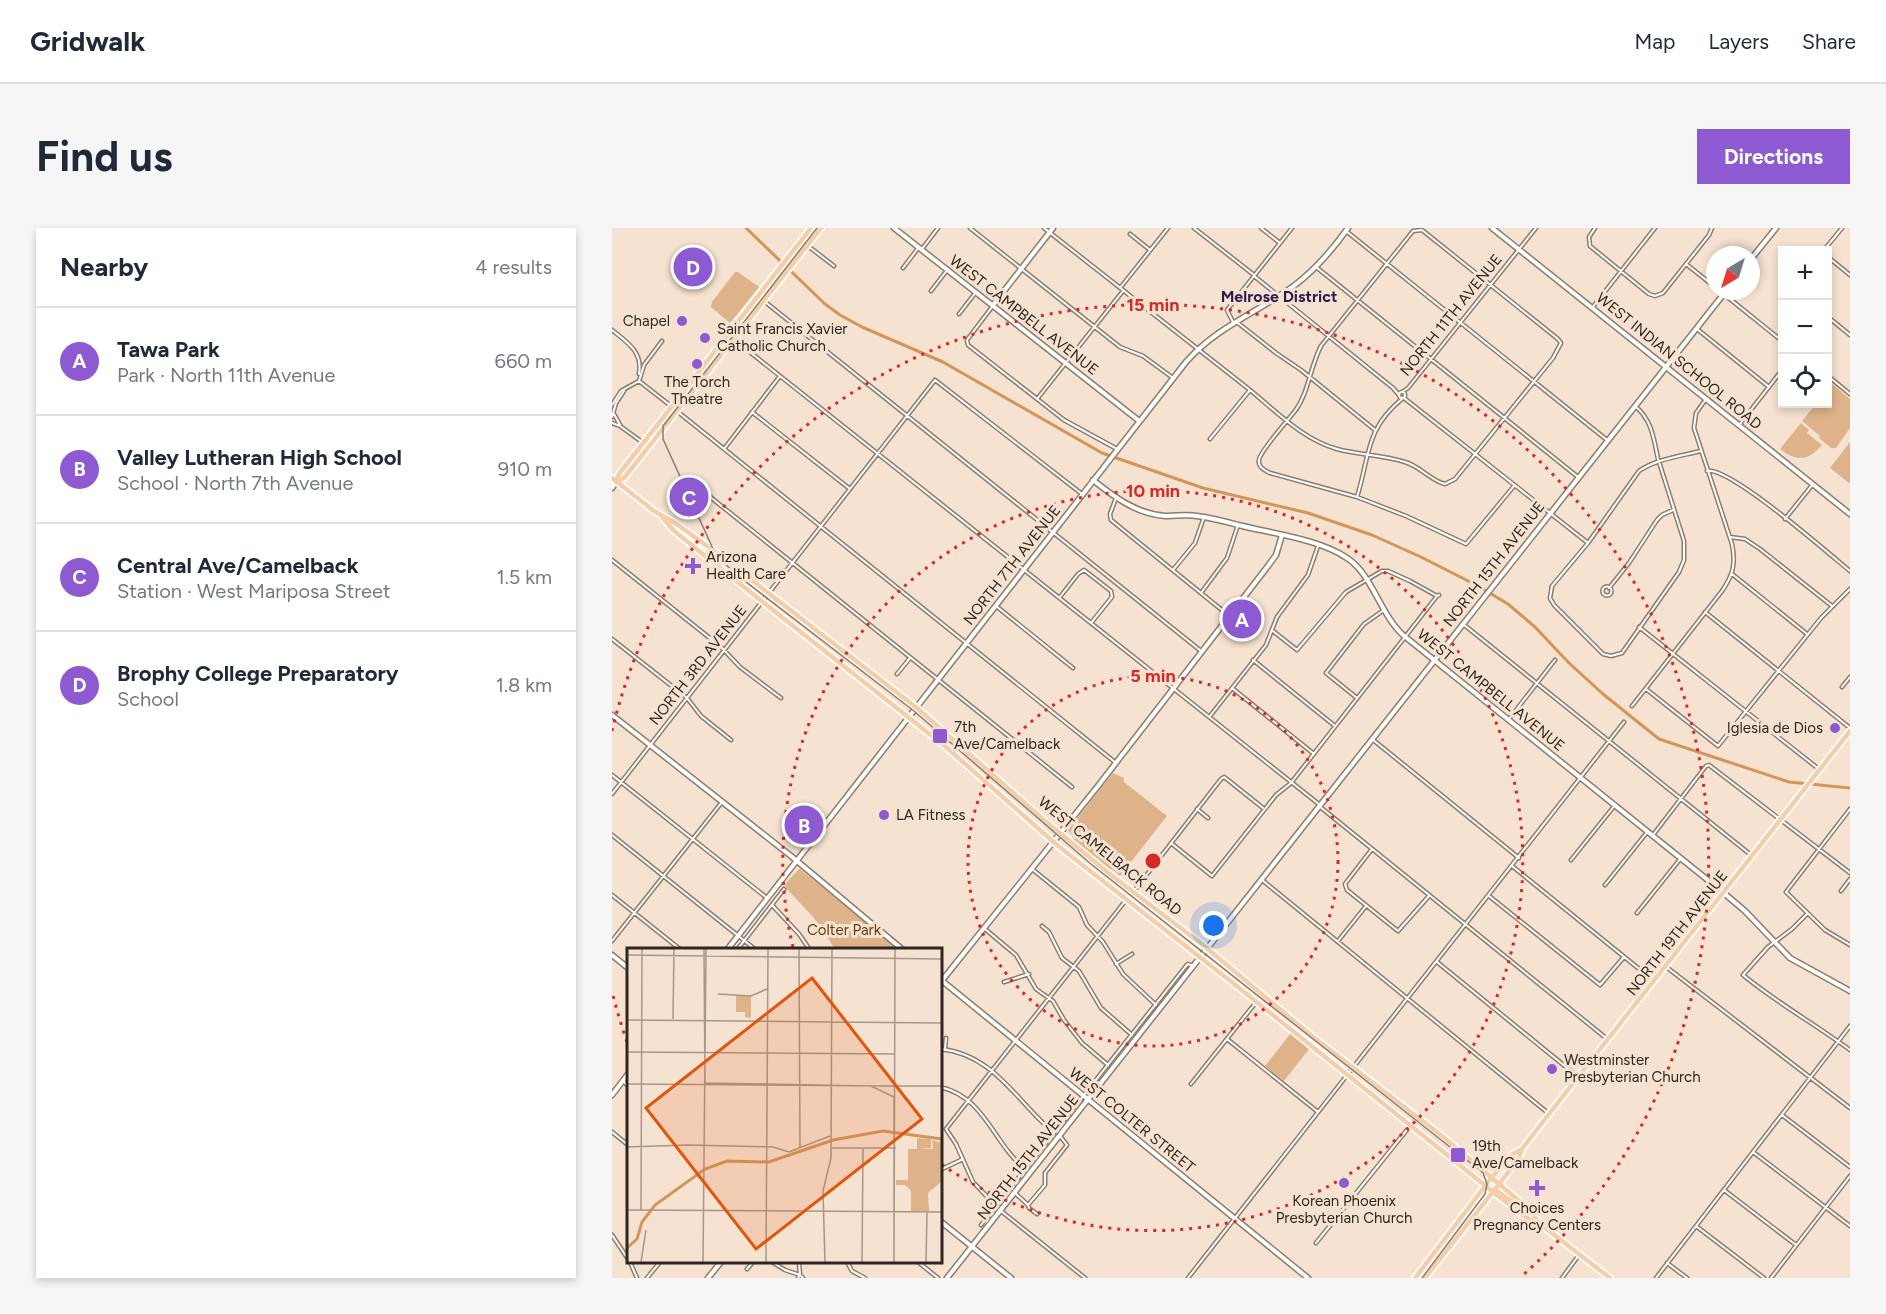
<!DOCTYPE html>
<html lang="en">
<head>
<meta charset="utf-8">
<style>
  body { margin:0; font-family:Figtree,sans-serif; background:#f6f6f7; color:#1f2937 }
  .controls { position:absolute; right:18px; top:18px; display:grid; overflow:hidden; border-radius:0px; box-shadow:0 3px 9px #0003 }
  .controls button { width:54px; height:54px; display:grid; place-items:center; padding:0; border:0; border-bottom:2px solid #e0e1e3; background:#fff; color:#1f2937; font:30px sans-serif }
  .compass { position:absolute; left:1094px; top:18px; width:54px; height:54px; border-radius:50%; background:#fff; box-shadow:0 3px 9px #0003; rotate:218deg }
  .you { position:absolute; left:602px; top:698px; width:21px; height:21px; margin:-15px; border:4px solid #fff; border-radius:50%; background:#1a73e8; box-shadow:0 0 0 9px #1a73e833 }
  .badge { display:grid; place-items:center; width:39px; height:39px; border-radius:50%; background:#8e5ad2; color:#fff; font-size:20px; font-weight:700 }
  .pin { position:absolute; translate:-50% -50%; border:3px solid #fff; box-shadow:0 2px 6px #0006 }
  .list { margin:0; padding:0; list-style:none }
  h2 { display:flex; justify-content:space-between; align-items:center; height:78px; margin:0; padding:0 24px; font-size:26px }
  h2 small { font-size:20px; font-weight:400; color:#747a83 }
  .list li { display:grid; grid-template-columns:39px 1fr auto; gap:18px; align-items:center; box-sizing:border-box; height:108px; padding:0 24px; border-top:2px solid #e0e1e3 }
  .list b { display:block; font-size:22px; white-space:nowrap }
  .list p { margin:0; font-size:20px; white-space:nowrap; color:#747a83 }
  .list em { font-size:20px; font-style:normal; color:#747a83 }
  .icon { flex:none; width:33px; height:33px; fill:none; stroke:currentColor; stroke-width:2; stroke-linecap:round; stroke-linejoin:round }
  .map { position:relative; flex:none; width:1238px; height:1050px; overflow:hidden; border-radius:0px }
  header { display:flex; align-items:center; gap:36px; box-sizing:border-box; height:84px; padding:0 30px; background:#fff; border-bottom:2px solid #e0e1e3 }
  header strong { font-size:28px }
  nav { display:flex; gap:33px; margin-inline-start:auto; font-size:21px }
  .intro { display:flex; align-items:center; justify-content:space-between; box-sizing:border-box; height:144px; padding:0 36px }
  h1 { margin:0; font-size:42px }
  .button { padding:15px 27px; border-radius:0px; background:#8e5ad2; color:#fff; font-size:21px; font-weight:700 }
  main { display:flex; gap:36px; padding:0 36px }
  aside { flex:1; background:#fff; border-radius:0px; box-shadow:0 3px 9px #0003 }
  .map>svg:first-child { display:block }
  .green { fill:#dfb38a }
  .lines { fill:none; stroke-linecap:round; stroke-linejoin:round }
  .canal { stroke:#d49658; stroke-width:3 }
  .street-casing { stroke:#8e7c6c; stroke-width:5 }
  .secondary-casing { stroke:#8e7c6c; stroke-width:7 }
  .primary-casing { stroke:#fff; stroke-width:8 }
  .street { stroke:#fff; stroke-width:2 }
  .secondary { stroke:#fff; stroke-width:4 }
  .primary { stroke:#f5cda6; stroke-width:4.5 }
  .tram { stroke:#8a7c71; stroke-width:1.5 }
  .ring { fill:none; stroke:#d62828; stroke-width:3; stroke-dasharray:3 6 }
  .poi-dot { fill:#8e5ad2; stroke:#f6e2d0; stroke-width:2 }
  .labels { text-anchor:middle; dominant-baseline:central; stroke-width:6; stroke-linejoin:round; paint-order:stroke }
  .street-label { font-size:15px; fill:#2e2620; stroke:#f6e2d0 }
  .poi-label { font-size:15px; fill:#2e2620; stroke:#f6e2d0; text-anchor:start }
  .park-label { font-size:15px; fill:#673d0d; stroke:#f6e2d0 }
  .neighbourhood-label { font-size:16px; font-weight:bold; fill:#331952; stroke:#f6e2d0 }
  .inset-river { fill:none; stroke:#d49658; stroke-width:3 }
  .inset-road { fill:none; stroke:#a6978a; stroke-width:1.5 }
  .view { fill:#df560d; fill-opacity:0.15; stroke:#df560d; stroke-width:3 }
  .inset-edge { fill:none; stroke:#2e2620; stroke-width:3 }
  .centre { fill:#d62828; stroke:#f6e2d0; stroke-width:3 }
  .ring-label { font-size:18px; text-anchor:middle; font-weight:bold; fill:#d62828; stroke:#f6e2d0; stroke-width:6; stroke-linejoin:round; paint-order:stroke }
</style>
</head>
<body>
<header>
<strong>Gridwalk</strong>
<nav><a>Map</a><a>Layers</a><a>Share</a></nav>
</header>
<div class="intro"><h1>Find us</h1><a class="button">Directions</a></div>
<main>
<aside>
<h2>Nearby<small>4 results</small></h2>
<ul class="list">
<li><span class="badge">A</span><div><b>Tawa Park</b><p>Park · North 11th Avenue</p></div><em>660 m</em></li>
<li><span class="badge">B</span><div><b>Valley Lutheran High School</b><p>School · North 7th Avenue</p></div><em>910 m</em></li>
<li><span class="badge">C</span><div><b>Central Ave/Camelback</b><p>Station · West Mariposa Street</p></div><em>1.5 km</em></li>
<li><span class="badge">D</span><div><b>Brophy College Preparatory</b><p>School</p></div><em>1.8 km</em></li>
</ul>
</aside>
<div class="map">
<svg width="1238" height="1050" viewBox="0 0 1238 1050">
  <rect width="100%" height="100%" fill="#f6e2d0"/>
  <path class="green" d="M123,44H126L147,59L118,95L99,79L100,74Z
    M1220,156L1238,171V200L1224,220H1219L1207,210L1208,208L1190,193L1204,176H1216V161Z
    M1189,195L1197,202L1195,205L1210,217C1196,233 1185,234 1168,221Z
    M1238,214V254L1237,255L1218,240Z
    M501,545L512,550V554L555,588L508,648L500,641L498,642L462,612L463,610L456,602Z
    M187,641H188L287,721H223L202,690L175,661L173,656Z
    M679,805L697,821L672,853L653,838Z"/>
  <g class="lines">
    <path class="canal" d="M134,0L213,76L228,87L250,99L331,134L490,225L591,260L696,285L760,307L809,329L866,358L896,376L923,399L957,435L991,466L1047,511L1177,554L1238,560"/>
    <g class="street-casing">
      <path id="street" d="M358,0L508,119L531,128L561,150
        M432,0L638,162C665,184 690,211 725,221C747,227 771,227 793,234C808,238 819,253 833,256L843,251L941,130L949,115L946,111L810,2L801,3L709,118C698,139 697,164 683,183C676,192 648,223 647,232C646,239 652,242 658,245L745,269L794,288L854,316L902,258
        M582,0L642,47
        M649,0L668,15
        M983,0L977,9L978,18L1037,66L1043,68L1051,65L1097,7L1100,0
        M734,3L995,212
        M518,6L538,22
        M196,18L222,38
        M310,21L326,0
        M1212,22L1230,0
        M1216,29L1238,47
        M1074,36L1103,59
        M704,39L966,249
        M291,40L307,19
        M642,48L781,160L787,167
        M508,60L556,0
        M319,63L336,41
        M1108,63L1170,113
        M152,73L589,423
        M380,79L355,112L356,117L452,192L505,221
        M980,80L1043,0
        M347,86L364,64
        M1216,89L1238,107
        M621,94L615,82L680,0
        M626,95L664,125L689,142L763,202
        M1085,101L1157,159
        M0,102C16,115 31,124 27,146
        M117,105L124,113L708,577
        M1216,148L1238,166
        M27,153L59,178
        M787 167a3 3 0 1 1 6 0a3 3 0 1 1-6 0Z
        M790,164L796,160L924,0
        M792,170L976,315
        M425,171L511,63
        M0,177L9,163L27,153L32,137L50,113
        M1024,179C1040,192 1042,212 1046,231L1048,237L1072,313V332L1067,344L1010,425L999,428L991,426L942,377L938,370L940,358L976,315L1027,243C1044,231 1069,228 1089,223
        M66,184L504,535
        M140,184L238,261
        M2,186L8,197
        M0,189L4,175L12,163
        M0,195L8,198L30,214
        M1128,196L1170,142
        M598,211L638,162
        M112,221L168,148
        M1095,243C1117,238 1216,325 1238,343
        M85,262L97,268L460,559
        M745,269C758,227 753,201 791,170
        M504,270L498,286L499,292L616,387
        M1173,291L1201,256
        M1118,309L1133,311L1148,321L1220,378
        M0,332L109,419L128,439L169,470
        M561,342L583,315L592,289
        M1120,346L1195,406
        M990.5 363a4.5 4.5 0 1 1 9 0a4.5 4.5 0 1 1-9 0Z
        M997,360L1017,335L1045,292L1050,287L1061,282
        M589,365L615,330L626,297
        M448,369L466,346L472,342L499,363L500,369L479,395
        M384,378L461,440
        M1093,384L1238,500
        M851,396L1139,627
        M1027,399L1208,542
        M661,403L685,422L734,364L770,343H776L798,353L825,368L827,367
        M0,411L75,470L89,488L119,512
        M641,432L723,498
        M285,446L298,430
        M1230,459L1238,449
        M620,460L702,526
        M1034,461L1106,518L1209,390L1238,361
        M745,470L714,445L752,396L772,382
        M1020,478L1110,363C1121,347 1124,336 1120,316L1082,200L1084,185L1094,171
        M598,488L654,417L665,389L696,347L706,318
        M897,491L943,432
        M760,511L907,630
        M0,547L155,670
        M0,566L323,152L470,266
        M707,578L994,810
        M585,581L596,590
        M1238,581L1174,664L1213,702L1238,717
        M0,607L144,722
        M1041,607L1094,538L1097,537L1238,645
        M559,615L600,648L664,567L679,555L825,368
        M760,621L733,656L735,662L786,703L817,668
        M959,632L1003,577
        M900,638L1042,753
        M420,641L467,679L475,697L491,714L511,746L544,777
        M650,652L936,885
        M993,657L1036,603
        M522,663L609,551L612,549L616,552L651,580
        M1229,663L1238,651
        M0,667L69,722
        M877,668L988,757L1012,729
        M160,677L187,706L198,722
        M1025,685L1069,630
        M1195,686L1180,701L1156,719L1131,747C1165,775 1203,796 1238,822
        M430,698L437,704L450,730L467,743L489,780L520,807
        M373,701L404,727L424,761L441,773L452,792L470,815L496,837
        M0,713L110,574
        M726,713L754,678
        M125,722L172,661
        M825,734L965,848
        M504,736L520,726
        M1053,738L1238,880
        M392,754L417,746
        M615,811L706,884
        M328,821C382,826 405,874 442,905
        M333,821L334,810
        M11,853L16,858
        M579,856L645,773
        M328,859C373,869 381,915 413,941
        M1170,887L1238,939
        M334,901L514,672
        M334,901L344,916L361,954L384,978
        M0,904L16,917
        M1141,924L1238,998
        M330,941L351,931
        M1112,962L1184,1017
        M403,965L416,977L433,957V945L455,917L448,908
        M416,977L417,980L425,986
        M389,983L473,1050
        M369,997L574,738L576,736L581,738
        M1084,998L1152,1050
        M0,1007L16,1031
        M704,1015L798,898
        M18,1034L25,1050
        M160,1034L173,1042L188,1047L191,1050
        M235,1034L240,1043L253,1050
        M306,1034L326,1050
        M1055,1035L1075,1050
        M135,1041L141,1034
        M35,1050L48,1034
        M186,1050L188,1047L187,1034
        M576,1050L1012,494
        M950,1050L967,1027
        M1044,1050L1238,798
        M1159,1050L1238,948"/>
    </g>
    <g class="secondary-casing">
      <path id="secondary" d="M282,0L526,192
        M880,0L1238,286
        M1139,31L1164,0
        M381,77L441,0
        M481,252C502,269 525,286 553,288C564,288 575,286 585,288C599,290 612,293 626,297C658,305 707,311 735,330C760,346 768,386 791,407L1107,661L1133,683L1178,730L1238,763
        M0,260L4,254
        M0,487L179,628L291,722
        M115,722L574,134C606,98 645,85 683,57C704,41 721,21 736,0
        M0,727L16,740
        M329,752L696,1050
        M328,755L486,558L656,338L664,327L670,307
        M0,867L16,846
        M328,993L399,1050
        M96,1050L109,1034
        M335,1050L1114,63"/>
    </g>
    <g class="primary-casing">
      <path id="primary" d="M0,250L42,283L66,297L102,323L305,480L432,592L499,647L591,717L700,808L830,908L918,982L928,996L998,1050
        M4,254L12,250L209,0
        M4,254L7,246L199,0
        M50,289L61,302L118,348L334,519L445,617L626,759L885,967L915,990L926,995
        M882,961L911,981L918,982
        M803,1050L880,949L901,926L910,921L937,886L1238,503
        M813,1050L906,932L910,921"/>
    </g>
    <use href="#street" class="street"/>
    <use href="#secondary" class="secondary"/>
    <use href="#primary" class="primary"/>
    <path class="tram" d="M205,0L51,198V211L102,323L109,332L125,347L302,483L479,636L871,945L875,956L873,966L810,1050"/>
  </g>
  <g class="ring">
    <circle cx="541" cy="633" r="185"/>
    <path d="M181 719A370 370 0 1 1 329 936"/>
    <path d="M15 814A556 556 0 0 1 0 763M0 503A556 556 0 1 1 909 1049"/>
  </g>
  <g class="poi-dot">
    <circle cx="70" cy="93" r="6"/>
    <circle cx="93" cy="110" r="6"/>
    <circle cx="85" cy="136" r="6"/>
    <path d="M78 329h6v6h6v6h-6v6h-6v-6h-6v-6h6z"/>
    <circle cx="1223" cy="500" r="6"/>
    <rect x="320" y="500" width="16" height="16" rx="3"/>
    <circle cx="272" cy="587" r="6"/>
    <circle cx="940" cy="841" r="6"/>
    <rect x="838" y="919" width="16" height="16" rx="3"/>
    <circle cx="732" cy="955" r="6"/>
    <path d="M922 951h6v6h6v6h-6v6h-6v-6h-6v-6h6z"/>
  </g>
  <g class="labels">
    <g class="street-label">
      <text transform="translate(412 87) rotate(38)">WEST CAMPBELL AVENUE</text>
      <text transform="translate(839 87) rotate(-51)">NORTH 11TH AVENUE</text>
      <text transform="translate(1067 133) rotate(39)">WEST INDIAN SCHOOL ROAD</text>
      <text transform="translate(882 336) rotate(-52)">NORTH 15TH AVENUE</text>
      <text transform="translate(400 337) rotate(-52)">NORTH 7TH AVENUE</text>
      <text transform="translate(86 437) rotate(-52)">NORTH 3RD AVENUE</text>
      <text transform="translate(879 462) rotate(39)">WEST CAMPBELL AVENUE</text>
      <text transform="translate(498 628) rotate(39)">WEST CAMELBACK ROAD</text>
      <text transform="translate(1065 705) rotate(-52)">NORTH 19TH AVENUE</text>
      <text transform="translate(520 892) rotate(39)">WEST COLTER STREET</text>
      <text transform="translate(416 929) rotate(-52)">NORTH 15TH AVENUE</text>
    </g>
    <g class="poi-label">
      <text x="58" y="93" text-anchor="end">Chapel</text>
      <text x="105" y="101">Saint Francis Xavier<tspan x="105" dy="17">Catholic Church</tspan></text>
      <text x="85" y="154" text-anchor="middle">The Torch<tspan x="85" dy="17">Theatre</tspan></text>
      <text x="94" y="329">Arizona<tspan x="94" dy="17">Health Care</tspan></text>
      <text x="342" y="499">7th<tspan x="342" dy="17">Ave/Camelback</tspan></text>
      <text x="1211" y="500" text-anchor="end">Iglesia de Dios</text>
      <text x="284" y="587">LA Fitness</text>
      <text x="952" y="832">Westminster<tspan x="952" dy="17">Presbyterian Church</tspan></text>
      <text x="860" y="918">19th<tspan x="860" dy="17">Ave/Camelback</tspan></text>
      <text x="732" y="973" text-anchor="middle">Korean Phoenix<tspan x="732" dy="17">Presbyterian Church</tspan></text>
      <text x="925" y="980" text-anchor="middle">Choices<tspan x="925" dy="17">Pregnancy Centers</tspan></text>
    </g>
    <g class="park-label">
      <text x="232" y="702">Colter Park</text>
    </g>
    <g class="neighbourhood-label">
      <text x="667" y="68">Melrose District</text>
    </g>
  </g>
  <g transform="translate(15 720)">
    <rect width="315" height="315" fill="#f6e2d0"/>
    <path d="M109,48H124V70L118,69V64H109ZM290,190L304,191V200L293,201H306L305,192L315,195V233L301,245L302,263H284V243L278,237H269V232H281V201H290Z" fill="#dfb38a"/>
    <path class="inset-river" d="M0,300L10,291L15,274L28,257L78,221L100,213L142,214L206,192L256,183L315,191"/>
    <path class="inset-road" d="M77,1L78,135L244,138L267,149V314M172,1L173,200M0,7L315,11M91,46L124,48L140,41M46,71L47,1M0,72L204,74M204,74L315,75M0,104L268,106M0,136L259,138M258,138H315M0,199L61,197L146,199L162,204L203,188M204,200H269M0,262L315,264M14,262L15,1M14,314L19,282M76,314L79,1M139,314L141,1M198,314L196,243L204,210L205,1M235,314L236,201M267,314L268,1M299,314L300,264"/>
    <path class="view" d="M185,30L295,171L129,301L19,160Z"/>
    <rect width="315" height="315" class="inset-edge"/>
  </g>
  <circle cx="541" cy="633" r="9" class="centre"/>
  <g class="ring-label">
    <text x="541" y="83">15 min</text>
    <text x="541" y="269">10 min</text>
    <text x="541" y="454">5 min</text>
  </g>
</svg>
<div class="controls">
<button>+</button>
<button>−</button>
<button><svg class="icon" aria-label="locate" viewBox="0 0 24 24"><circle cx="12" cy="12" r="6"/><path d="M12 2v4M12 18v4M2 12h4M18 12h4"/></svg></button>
</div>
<svg class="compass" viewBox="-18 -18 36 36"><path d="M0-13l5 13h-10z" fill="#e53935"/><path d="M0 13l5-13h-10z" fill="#747a83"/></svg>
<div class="you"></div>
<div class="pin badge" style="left:630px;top:391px">A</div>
<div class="pin badge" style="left:192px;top:597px">B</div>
<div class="pin badge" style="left:77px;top:269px">C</div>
<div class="pin badge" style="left:81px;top:39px">D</div>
</div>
</main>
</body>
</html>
